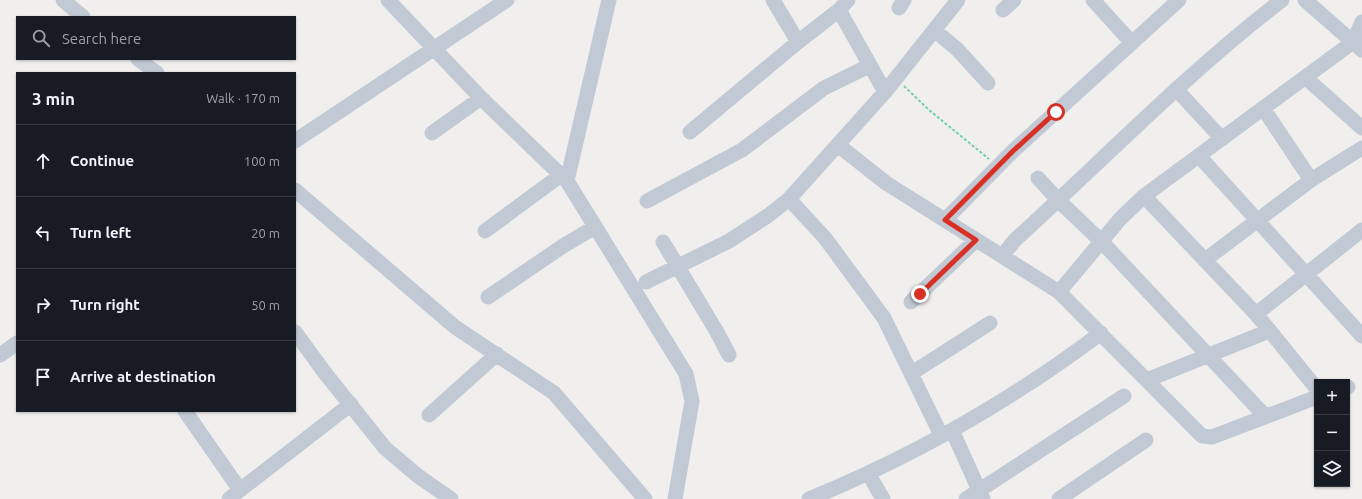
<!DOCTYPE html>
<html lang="en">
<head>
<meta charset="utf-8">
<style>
  body { margin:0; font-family:Ubuntu,sans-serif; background:#242831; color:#f1f3f6 }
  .controls { position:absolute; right:12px; bottom:12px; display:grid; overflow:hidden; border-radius:0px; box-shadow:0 1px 3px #0004 }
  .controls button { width:36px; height:36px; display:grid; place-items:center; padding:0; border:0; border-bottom:1px solid #363941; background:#171b24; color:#f1f3f6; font:20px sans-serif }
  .stop { position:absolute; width:12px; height:12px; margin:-9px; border:3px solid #d93025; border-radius:50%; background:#fff }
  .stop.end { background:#d93025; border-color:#fff; box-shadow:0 1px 4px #0008 }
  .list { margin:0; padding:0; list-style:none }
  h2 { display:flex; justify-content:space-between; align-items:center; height:52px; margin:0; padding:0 16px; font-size:17px }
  h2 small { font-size:13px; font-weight:400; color:#9ea1a6 }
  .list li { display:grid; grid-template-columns:26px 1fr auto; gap:12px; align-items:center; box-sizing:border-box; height:72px; padding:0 16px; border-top:1px solid #363941 }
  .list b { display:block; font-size:15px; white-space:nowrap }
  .list em { font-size:13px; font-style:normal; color:#9ea1a6 }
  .icon { flex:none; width:22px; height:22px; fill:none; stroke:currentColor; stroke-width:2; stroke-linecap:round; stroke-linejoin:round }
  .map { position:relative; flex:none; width:1362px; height:499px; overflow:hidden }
  .search { position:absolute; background:#171b24; box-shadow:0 1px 3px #0004; left:16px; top:16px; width:280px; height:44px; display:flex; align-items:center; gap:10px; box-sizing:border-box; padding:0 14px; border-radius:0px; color:#9ea1a6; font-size:15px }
  .panel { position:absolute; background:#171b24; box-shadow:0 1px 3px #0004; left:16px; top:72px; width:280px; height:340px; border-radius:0px }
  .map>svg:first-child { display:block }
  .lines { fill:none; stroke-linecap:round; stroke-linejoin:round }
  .path { stroke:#71d0a8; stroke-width:2; stroke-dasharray:3 2; stroke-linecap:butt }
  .minor { stroke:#c1c9d4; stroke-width:15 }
  .route { stroke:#d93025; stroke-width:5 }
</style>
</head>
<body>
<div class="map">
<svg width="1362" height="499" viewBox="0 0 1362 499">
  <rect width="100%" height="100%" fill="#f1eeee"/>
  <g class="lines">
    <path class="path" d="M904,86L929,110L989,159"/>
    <path class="minor" d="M63,0L83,17
      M388,0L481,98L567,181
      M609,0L567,181L686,374L692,401L675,499
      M773,0L798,42
      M1093,0L1132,43
      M1305,0L1362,50
      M899,8L904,0
      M839,10L885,92
      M1003,10L1014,0
      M934,30L957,49L988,83
      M138,59L157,73
      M1306,78L1362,128
      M1176,89L1222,139
      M1263,108L1311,180
      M690,132L798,42L839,10L848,0
      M432,133L481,98
      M295,141L507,0
      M838,145L886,183L1059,292L1202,436L1212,437L1317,397
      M1199,156L1362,336
      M1038,178L1058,200L1102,242L1265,416
      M295,190L455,327L554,393L645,499
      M1144,196L1256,314L1317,389
      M789,199L825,238L884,318L941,435
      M647,201L742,150L824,88L869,66
      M945,220L1013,151L1179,0
      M485,231L561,175
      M663,242L717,332L729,355
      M1002,256L1015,240C1103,160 1187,73 1282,0
      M1205,260L1311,180L1362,148
      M646,282L729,241L769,215L789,199L885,92L958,0
      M1059,292L1120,219L1144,196L1353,42L1362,22
      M488,297L563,246L595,227
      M911,302L976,240
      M1256,314L1362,230
      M295,332L325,373L385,448L418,476L451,499
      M0,355L17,343
      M912,373L990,323
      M1147,380L1269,331
      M1347,387H1348
      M185,411L240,490L351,404
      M429,415L497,354
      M952,430L983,499
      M868,473L883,499
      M229,499L240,490
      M809,499C912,457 1012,400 1101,333
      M966,499L1124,396
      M1059,499L1146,440"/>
  </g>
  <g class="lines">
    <path class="route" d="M920,294L976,240L945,220L1013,151L1056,112"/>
  </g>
</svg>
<div class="controls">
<button>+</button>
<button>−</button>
<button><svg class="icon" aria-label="layers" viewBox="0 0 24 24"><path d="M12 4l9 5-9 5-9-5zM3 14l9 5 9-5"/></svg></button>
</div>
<div class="stop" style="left:1056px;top:112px"></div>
<div class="stop end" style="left:920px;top:294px"></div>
<div class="search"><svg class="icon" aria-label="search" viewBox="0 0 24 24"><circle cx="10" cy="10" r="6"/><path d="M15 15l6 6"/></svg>Search here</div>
<section class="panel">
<h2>3 min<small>Walk · 170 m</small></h2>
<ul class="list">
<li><svg class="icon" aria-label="ahead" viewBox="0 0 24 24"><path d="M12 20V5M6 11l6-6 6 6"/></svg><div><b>Continue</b></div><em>100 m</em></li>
<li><svg class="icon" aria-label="left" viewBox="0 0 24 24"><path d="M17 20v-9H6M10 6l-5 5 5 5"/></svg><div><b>Turn left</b></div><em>20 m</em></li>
<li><svg class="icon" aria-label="right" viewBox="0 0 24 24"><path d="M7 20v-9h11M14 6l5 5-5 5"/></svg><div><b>Turn right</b></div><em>50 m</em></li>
<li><svg class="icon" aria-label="arrive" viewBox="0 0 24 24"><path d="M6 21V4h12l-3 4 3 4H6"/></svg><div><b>Arrive at destination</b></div></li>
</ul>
</section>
</div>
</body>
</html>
